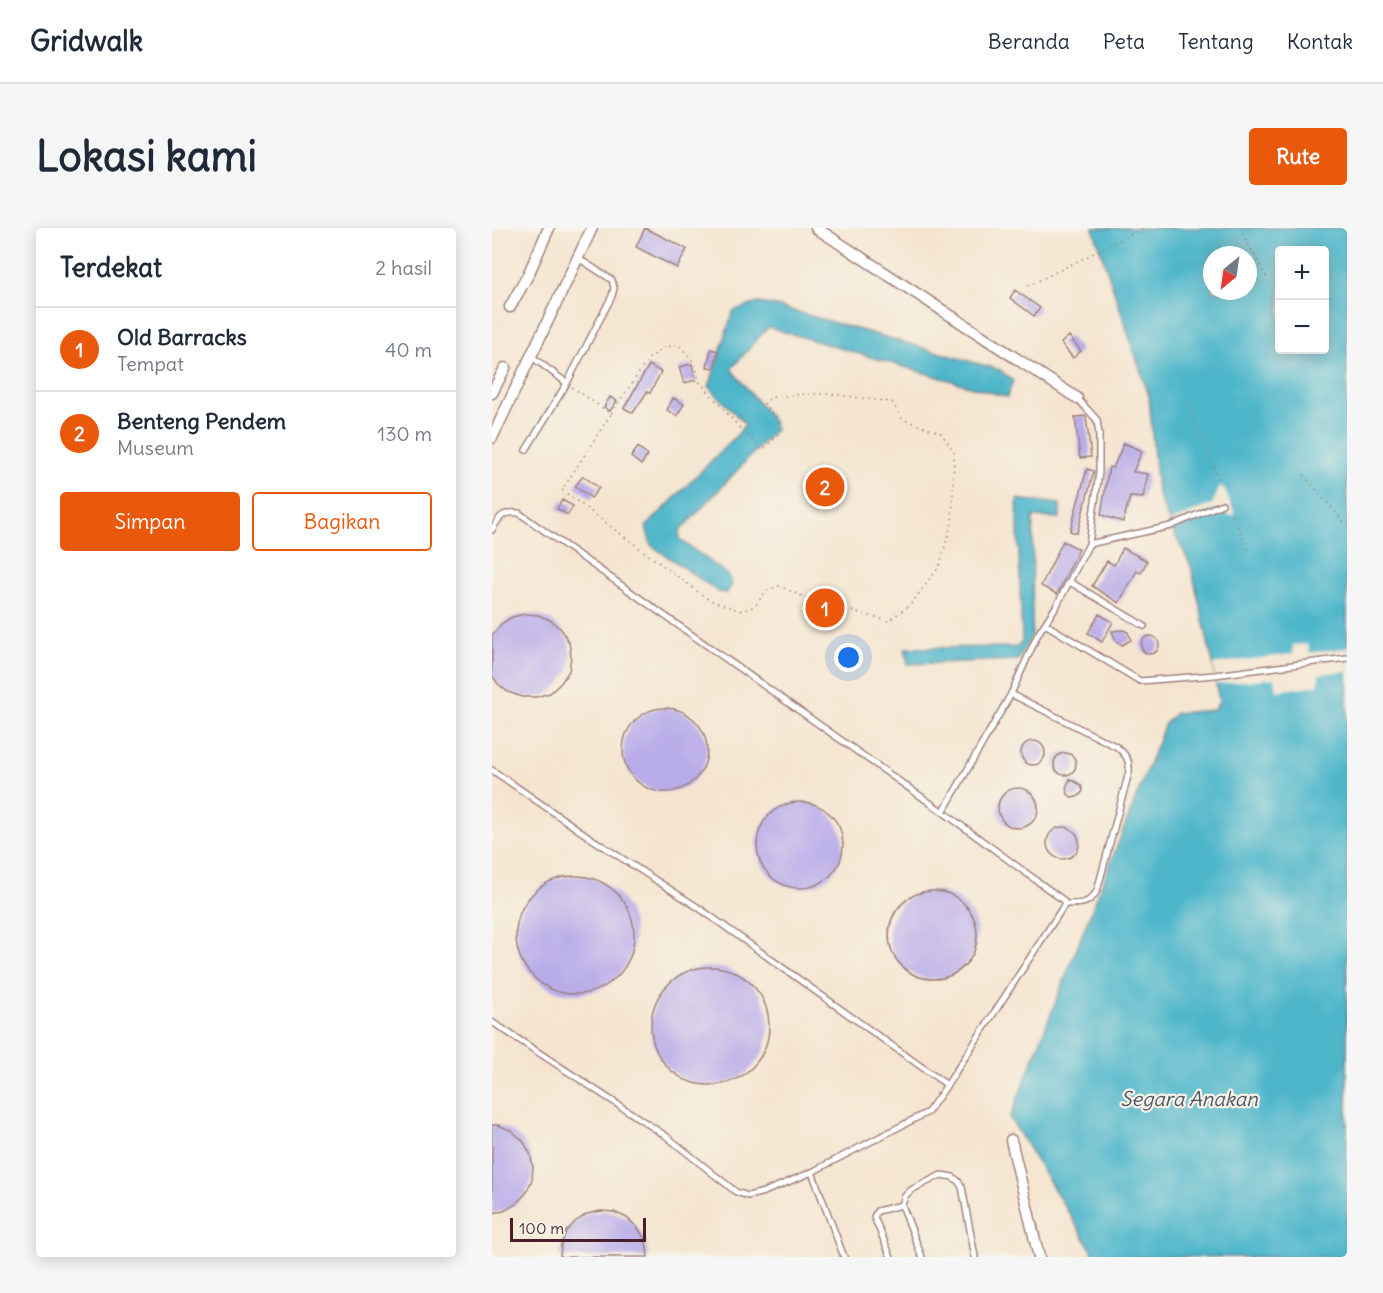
<!DOCTYPE html>
<html lang="id">
<head>
<meta charset="utf-8">
<style>
  body { margin:0; font-family:Delius,sans-serif; background:#f6f6f7; color:#1f2937 }
  .controls { position:absolute; right:18px; top:18px; display:grid; overflow:hidden; border-radius:6px; box-shadow:0 3px 15px #0003 }
  .controls button { width:54px; height:54px; display:grid; place-items:center; padding:0; border:0; border-bottom:2px solid #e0e1e3; background:#fff; color:#1f2937; font:30px sans-serif }
  .compass { position:absolute; left:711px; top:18px; width:54px; height:54px; border-radius:50%; background:#fff; box-shadow:0 3px 15px #0003; rotate:209deg }
  .scale { position:absolute; left:18px; bottom:15px; width:136px; box-sizing:border-box; padding-left:6px; border:3px solid #4a1f2b; border-top:0; font-size:16px; line-height:21px; white-space:nowrap; color:#4a1f2b; -webkit-text-stroke:4px #f7f3e8; paint-order:stroke }
  .you { position:absolute; left:357px; top:430px; width:21px; height:21px; margin:-15px; border:4px solid #fff; border-radius:50%; background:#1a73e8; box-shadow:0 0 0 9px #1a73e833 }
  .badge { display:grid; place-items:center; width:39px; height:39px; border-radius:50%; background:#ea580c; color:#fff; font-size:20px; font-weight:700 }
  .pin { position:absolute; translate:-50% -50%; border:3px solid #fff; box-shadow:0 2px 6px #0006 }
  .list { margin:0; padding:0; list-style:none }
  h2 { display:flex; justify-content:space-between; align-items:center; height:78px; margin:0; padding:0 24px; font-size:26px }
  h2 small { font-size:20px; font-weight:400; color:#747a83 }
  .list li { display:grid; grid-template-columns:39px 1fr auto; gap:18px; align-items:center; box-sizing:border-box; height:84px; padding:0 24px; border-top:2px solid #e0e1e3 }
  .list b { display:block; font-size:22px; white-space:nowrap }
  .list p { margin:0; font-size:20px; white-space:nowrap; color:#747a83 }
  .list em { font-size:20px; font-style:normal; color:#747a83 }
  .actions { display:flex; gap:12px; padding:18px 24px }
  .actions a { flex:1; padding:14px 0; border:2px solid #ea580c; border-radius:6px; text-align:center; font-size:21px; color:#ea580c }
  .actions .main { background:#ea580c; color:#fff }
  .map { position:relative; flex:none; width:855px; height:1029px; overflow:hidden; border-radius:6px }
  header { display:flex; align-items:center; gap:36px; box-sizing:border-box; height:84px; padding:0 30px; background:#fff; border-bottom:2px solid #e0e1e3 }
  header strong { font-size:28px }
  nav { display:flex; gap:33px; margin-inline-start:auto; font-size:21px }
  .intro { display:flex; align-items:center; justify-content:space-between; box-sizing:border-box; height:144px; padding:0 36px }
  h1 { margin:0; font-size:42px }
  .button { padding:15px 27px; border-radius:6px; background:#ea580c; color:#fff; font-size:21px; font-weight:700 }
  main { display:flex; gap:36px; padding:0 36px }
  aside { flex:1; background:#fff; border-radius:6px; box-shadow:0 3px 15px #0003 }
  .map>svg:first-child { display:block }
  .water { fill:#4db6cb; stroke:#4c6a7b; stroke-width:1.5; fill-rule:evenodd }
  .pier { fill:#f5e5d0 }
  .building { fill:#b7abe9 }
  .lines { fill:none; stroke-linecap:round; stroke-linejoin:round }
  .service-casing { stroke:#a0827e; stroke-width:8 }
  .minor-casing { stroke:#a0827e; stroke-width:13 }
  .path { stroke:#a0827e; stroke-width:1.5; stroke-dasharray:1.5 4.5; stroke-linecap:butt }
  .service { stroke:#fff; stroke-width:5 }
  .minor { stroke:#fff; stroke-width:10 }
  .labels { text-anchor:middle; dominant-baseline:central; stroke-width:4.5; stroke-linejoin:round; paint-order:stroke }
  .water-label { font-size:20px; font-style:italic; fill:#4b5463; stroke:#f7f3e8 }
</style>
</head>
<body>
<header>
<strong>Gridwalk</strong>
<nav><a>Beranda</a><a>Peta</a><a>Tentang</a><a>Kontak</a></nav>
</header>
<div class="intro"><h1>Lokasi kami</h1><a class="button">Rute</a></div>
<main>
<aside>
<h2>Terdekat<small>2 hasil</small></h2>
<ul class="list">
<li><span class="badge">1</span><div><b>Old Barracks</b><p>Tempat</p></div><em>40 m</em></li>
<li><span class="badge">2</span><div><b>Benteng Pendem</b><p>Museum</p></div><em>130 m</em></li>
</ul>
<div class="actions"><a class="main">Simpan</a><a>Bagikan</a></div>
</aside>
<div class="map">
<svg width="855" height="1029" viewBox="0 0 855 1029">
  <rect width="100%" height="100%" fill="#f7f3e8"/>
  <filter id="ink" filterUnits="userSpaceOnUse"><feTurbulence type="fractalNoise" baseFrequency=".0167" numOctaves="2"/><feDisplacementMap in="SourceGraphic" scale="12" xChannelSelector="R" yChannelSelector="G"/><feConvolveMatrix kernelMatrix="1 2 1 2 8 2 1 2 1" color-interpolation-filters="sRGB"/></filter>
  <filter id="wash" filterUnits="userSpaceOnUse"><feTurbulence type="fractalNoise" baseFrequency=".008" numOctaves="4" result="noise"/><feDisplacementMap in="SourceGraphic" scale="24" xChannelSelector="R" yChannelSelector="G"/><feGaussianBlur stdDeviation="1.35" result="paint"/><feColorMatrix in="noise" values="0 0 0 0 0 0 0 0 0 0 0 0 0 0 0 0 0 1.4 0 .05"/><feComposite in="paint" operator="in"/></filter>
  <g filter="url(#wash)">
    <rect width="100%" height="100%" fill="#f5e5d0"/>
    <path class="water" d="M601,0H855V1029H604L518,890L673,496L683,485L722,482L727,474L721,436L699,338L680,301L665,263L657,168ZM788,22H832V122H788ZM720,27H756V63H720Z
      M266,75L284,78L508,142L521,153L515,169L276,99L239,141L282,194L283,202L187,304L188,311L191,314L235,346L240,356L235,365L227,364L159,317L154,299L246,206L253,196L217,159L241,83Z
      M525,271L568,276V290L541,289L540,407L526,432L416,436L413,420L526,419L530,413Z"/>
    <path class="pier" d="M731,258L743,286L739,288L723,281L680,301L678,294L720,276L728,259Z
      M816,416L818,425L855,420V443L827,446L826,457L785,463L783,450L724,456L721,436L801,426V417Z"/>
    <g id="blocks">
      <path class="building" d="M153,0L195,21L185,40L144,19Z
        M523,62L548,80L542,88L518,70Z
        M577,108L589,123L581,130L569,115Z
        M219,121L226,123L222,140L215,139Z
        M200,136L204,152L192,155L187,139Z
        M157,137L169,144L158,165L155,164L141,185L132,180Z
        M118,169L125,173L118,183L112,179Z
        M181,170L192,176L185,188L175,182Z
        M594,188L599,229L588,230L583,189Z
        M632,215L650,223L641,244L656,246L651,270L638,269L631,294L609,287L617,239L621,240Z
        M146,219L156,227L149,237L139,229Z
        M595,241L602,243L585,305L578,303Z
        M91,248L107,260L99,270L83,258Z
        M70,272L81,278L76,287L65,281Z
        M571,313L587,321L565,366L549,358Z
        M631,320L655,333L649,345L645,343L627,375L600,358L615,333L622,337Z
        M33,386L46,387L58,392L69,401L77,414L79,428L77,443L69,455L58,465L44,469H30L16,464L6,456L0,447V407L9,396L20,389Z
        M607,386L621,394L610,414L596,405Z
        M631,402L636,404L639,412L630,417L624,413L620,403Z
        M649 417a9 9 0 1 1 18 0a9 9 0 1 1-18 0Z
        M131 522a42 42 0 1 1 84 0a42 42 0 1 1-84 0Z
        M529 525a12 12 0 1 1 24 0a12 12 0 1 1-24 0Z
        M562 536a11 11 0 1 1 22 0a11 11 0 1 1-22 0Z
        M578,551L589,557L591,563L587,568L581,570L576,566L574,560Z
        M506 580a20 20 0 1 1 40 0a20 20 0 1 1-40 0Z
        M265 617a43 43 0 1 1 86 0a43 43 0 1 1-86 0Z
        M555 615a16 16 0 1 1 32 0a16 16 0 1 1-32 0Z
        M24 707a59 59 0 1 1 118 0a59 59 0 1 1-118 0Z
        M397 707a44 44 0 1 1 88 0a44 44 0 1 1-88 0Z
        M159 798a59 59 0 1 1 118 0a59 59 0 1 1-118 0Z
        M0,897H6L20,903L31,913L38,925L41,939L40,952L34,965L24,976L12,983L0,985Z
        M108,983L122,984L135,990L146,1000L154,1013L156,1029H68L69,1017L74,1004L83,994L95,986Z"/>
    </g>
  </g>
  <g filter="url(#ink)">
    <use href="#blocks" fill-opacity="0" stroke="#a0827e" stroke-width="1.5"/>
    <g class="lines">
      <g class="service-casing">
        <path id="service" d="M40,129L75,155
          M34,222L75,155L120,68L122,60L120,52L86,30
          M0,302C7,289 11,283 27,285L451,584L571,672L573,676L455,857L436,884L320,944L272,964L256,968L244,964L174,908L0,794
          M597,316L679,298L730,276
          M578,354L652,398
          M553,396L648,453L723,447L855,430
          M519,466L625,519C634,527 638,532 637,544L605,663C597,677 588,676 573,676
          M0,542L100,611L207,680L455,857
          M451,584L519,466L546,406L565,377L597,316L607,245V207L605,192L585,170
          M320,944L352,1029
          M399,1029L382,989L385,983L410,977
          M430,1029L410,977L413,968L419,962L449,947L461,949L466,953L470,959L483,1029"/>
      </g>
      <g class="minor-casing">
        <path id="minor" d="M324,0L585,170
          M18,79L36,47L57,0
          M0,165L13,140
          M0,210L100,0
          M519,912L547,1029"/>
      </g>
      <path class="path" d="M748,0L774,49
        M536,58L652,0
        M80,159L119,186L70,262L217,372L250,383L263,378L274,363L287,358L319,372L396,393L418,377L447,339L460,294L462,224L449,205L410,191L400,174L338,166H313L279,169L272,176L286,193V206L271,222L246,198L207,153L203,135L186,116L172,120L157,130L119,186
        M693,172L730,258
        M812,247L855,298
        M741,287L756,321"/>
      <use href="#service" class="service"/>
      <use href="#minor" class="minor"/>
    </g>
  </g>
  <g class="labels">
    <g class="water-label">
      <text x="697" y="870">Segara Anakan</text>
    </g>
  </g>
</svg>
<div class="controls">
<button>+</button>
<button>−</button>
</div>
<svg class="compass" viewBox="-18 -18 36 36"><path d="M0-13l5 13h-10z" fill="#e53935"/><path d="M0 13l5-13h-10z" fill="#747a83"/></svg>
<div class="scale">100 m</div>
<div class="you"></div>
<div class="pin badge" style="left:333px;top:380px">1</div>
<div class="pin badge" style="left:333px;top:259px">2</div>
</div>
</main>
</body>
</html>
